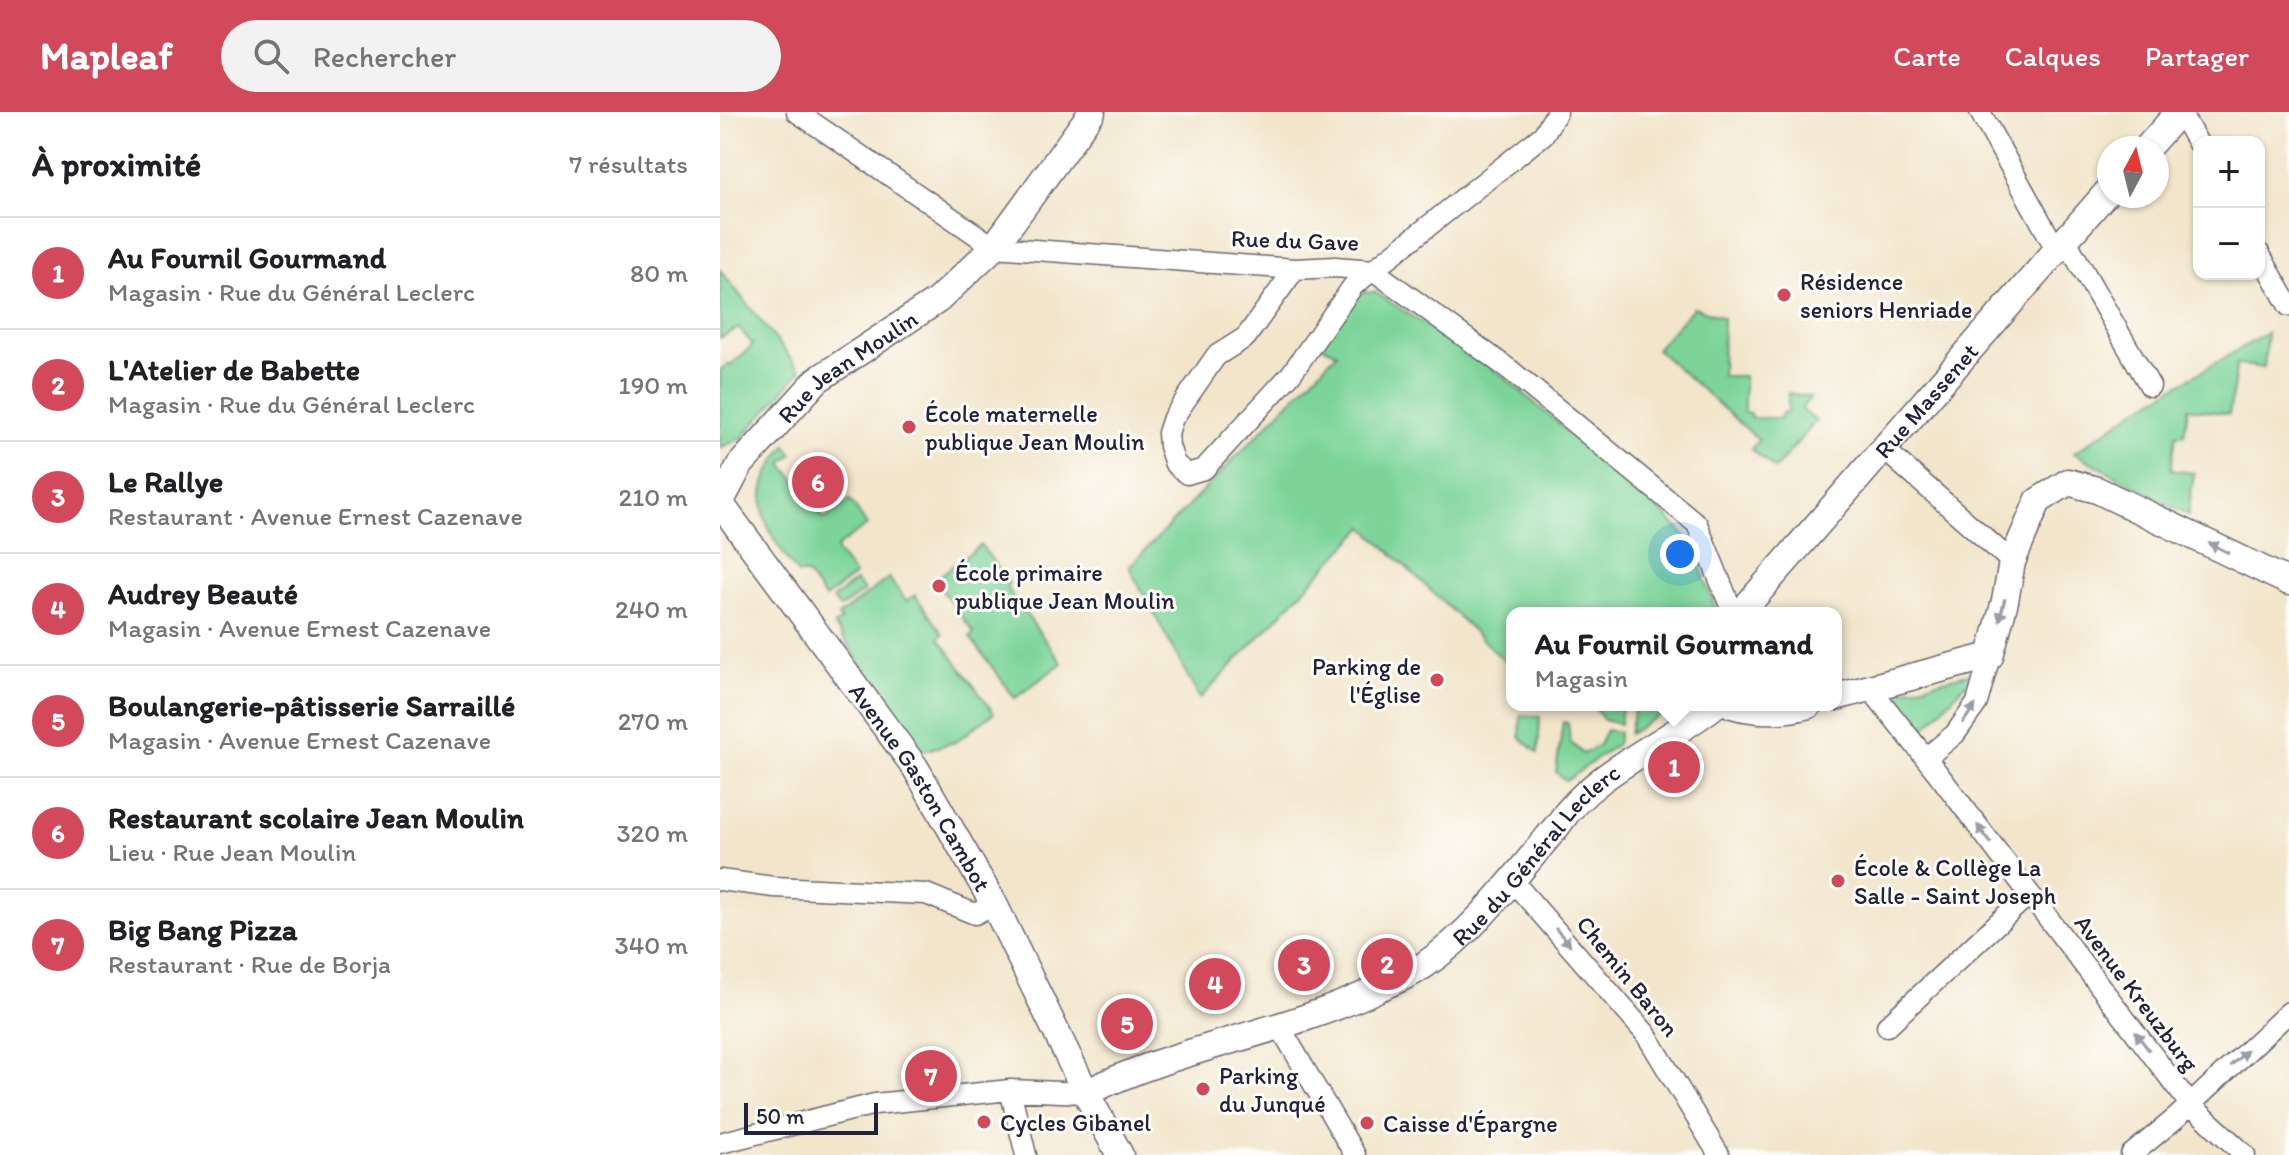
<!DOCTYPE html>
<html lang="fr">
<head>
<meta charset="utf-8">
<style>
  body { margin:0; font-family:Itim,sans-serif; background:#f2f2f2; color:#202124 }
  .controls { position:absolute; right:24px; top:24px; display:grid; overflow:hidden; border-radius:16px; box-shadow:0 2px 6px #0004 }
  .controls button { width:72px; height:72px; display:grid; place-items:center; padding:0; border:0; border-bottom:2px solid #e0e0e0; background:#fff; color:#202124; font:40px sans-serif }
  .compass { position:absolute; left:1377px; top:24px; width:72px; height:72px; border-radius:50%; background:#fff; box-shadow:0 2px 6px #0004; rotate:7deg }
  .scale { position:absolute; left:24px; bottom:20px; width:134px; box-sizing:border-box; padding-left:8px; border:4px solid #22223b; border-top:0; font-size:22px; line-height:28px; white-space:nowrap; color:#22223b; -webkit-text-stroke:6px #fdfcf7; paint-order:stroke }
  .you { position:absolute; left:960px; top:442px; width:28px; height:28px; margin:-20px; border:6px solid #fff; border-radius:50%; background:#1a73e8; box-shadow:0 0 0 12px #1a73e833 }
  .badge { display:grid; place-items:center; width:52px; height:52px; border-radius:50%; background:#d1495b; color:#fff; font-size:26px; font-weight:700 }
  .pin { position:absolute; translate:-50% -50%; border:4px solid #fff; box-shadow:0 2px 8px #0006 }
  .popup { position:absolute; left:786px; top:495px; width:336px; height:104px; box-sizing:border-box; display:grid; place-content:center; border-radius:16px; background:#fff; filter:drop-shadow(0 2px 6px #0005); font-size:26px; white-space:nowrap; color:#757577 }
  .popup b { font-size:30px; color:#202124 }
  .popup::after { content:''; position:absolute; left:50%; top:100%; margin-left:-16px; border:16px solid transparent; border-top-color:#fff }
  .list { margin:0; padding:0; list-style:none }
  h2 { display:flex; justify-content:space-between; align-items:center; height:104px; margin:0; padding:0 32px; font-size:34px }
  h2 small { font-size:26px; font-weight:400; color:#757577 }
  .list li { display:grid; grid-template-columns:52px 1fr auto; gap:24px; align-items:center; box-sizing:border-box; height:112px; padding:0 32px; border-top:2px solid #e0e0e0 }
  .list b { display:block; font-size:30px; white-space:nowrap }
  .list p { margin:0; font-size:26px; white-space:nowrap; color:#757577 }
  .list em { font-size:26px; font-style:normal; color:#757577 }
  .icon { flex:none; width:44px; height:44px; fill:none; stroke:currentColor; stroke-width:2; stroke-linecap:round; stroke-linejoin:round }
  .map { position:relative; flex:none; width:1569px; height:1043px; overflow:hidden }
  header { display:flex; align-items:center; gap:48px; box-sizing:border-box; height:112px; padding:0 40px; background:#d1495b; color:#fff }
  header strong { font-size:38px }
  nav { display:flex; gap:44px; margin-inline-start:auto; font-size:28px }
  .search { width:560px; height:72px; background:#f2f2f2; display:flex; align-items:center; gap:20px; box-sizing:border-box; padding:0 28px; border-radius:44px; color:#757577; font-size:30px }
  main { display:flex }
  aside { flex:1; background:#fff }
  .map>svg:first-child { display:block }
  .green { fill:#7bd499; stroke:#4e7b6a; stroke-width:2 }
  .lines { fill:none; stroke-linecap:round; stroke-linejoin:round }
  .minor-casing { stroke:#6b666d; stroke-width:23 }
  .tertiary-casing { stroke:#6b666d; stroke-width:29 }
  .minor { stroke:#fff; stroke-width:20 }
  .tertiary { stroke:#fff; stroke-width:26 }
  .oneway { fill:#9c9ca7 }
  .poi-dot { fill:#d1495b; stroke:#fdfcf7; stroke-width:3 }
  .labels { text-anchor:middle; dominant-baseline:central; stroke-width:6; stroke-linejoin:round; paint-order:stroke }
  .street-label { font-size:24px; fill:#22223b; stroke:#fdfcf7 }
  .poi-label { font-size:24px; fill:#22223b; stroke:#fdfcf7; text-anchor:start }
</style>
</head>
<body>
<header>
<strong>Mapleaf</strong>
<div class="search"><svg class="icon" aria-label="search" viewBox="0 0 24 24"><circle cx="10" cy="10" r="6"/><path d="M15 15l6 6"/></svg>Rechercher</div>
<nav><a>Carte</a><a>Calques</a><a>Partager</a></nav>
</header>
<main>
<aside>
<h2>À proximité<small>7 résultats</small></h2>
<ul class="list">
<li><span class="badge">1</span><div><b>Au Fournil Gourmand</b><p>Magasin · Rue du Général Leclerc</p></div><em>80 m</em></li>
<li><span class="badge">2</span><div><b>L'Atelier de Babette</b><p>Magasin · Rue du Général Leclerc</p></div><em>190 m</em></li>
<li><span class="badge">3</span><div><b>Le Rallye</b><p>Restaurant · Avenue Ernest Cazenave</p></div><em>210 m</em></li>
<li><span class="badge">4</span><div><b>Audrey Beauté</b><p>Magasin · Avenue Ernest Cazenave</p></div><em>240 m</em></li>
<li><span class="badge">5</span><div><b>Boulangerie-pâtisserie Sarraillé</b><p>Magasin · Avenue Ernest Cazenave</p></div><em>270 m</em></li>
<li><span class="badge">6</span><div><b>Restaurant scolaire Jean Moulin</b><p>Lieu · Rue Jean Moulin</p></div><em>320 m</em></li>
<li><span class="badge">7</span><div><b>Big Bang Pizza</b><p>Restaurant · Rue de Borja</p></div><em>340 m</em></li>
</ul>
</aside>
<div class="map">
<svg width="1569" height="1043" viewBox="0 0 1569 1043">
  <rect width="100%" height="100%" fill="#fdfcf7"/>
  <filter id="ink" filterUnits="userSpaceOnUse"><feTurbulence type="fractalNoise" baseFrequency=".0125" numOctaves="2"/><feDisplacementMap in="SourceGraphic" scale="16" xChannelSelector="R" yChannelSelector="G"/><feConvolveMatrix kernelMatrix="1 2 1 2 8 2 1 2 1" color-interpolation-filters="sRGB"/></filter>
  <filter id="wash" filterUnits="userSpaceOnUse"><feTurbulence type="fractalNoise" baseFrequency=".006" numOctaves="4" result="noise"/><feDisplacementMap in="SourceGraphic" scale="32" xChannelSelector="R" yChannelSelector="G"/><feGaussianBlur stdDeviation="1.8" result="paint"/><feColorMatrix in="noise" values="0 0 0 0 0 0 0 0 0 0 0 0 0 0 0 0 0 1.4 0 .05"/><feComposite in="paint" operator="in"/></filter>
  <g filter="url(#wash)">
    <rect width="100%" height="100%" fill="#f2e5cb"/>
    <path class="green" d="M0,158L81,259L22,326L0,336V258L8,252L10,254L33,233L19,216L0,226Z
      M655,180L783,264L946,404L971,430L997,501H875L872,497L869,501H792V556L644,415L480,587L409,455L617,241L601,233L636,181Z
      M974,195L1003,206L1002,264H1024V300L1030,301V306H1061L1062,301L1068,300V281L1091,285L1081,297L1096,309L1055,357L1031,337L1039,328L936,237Z
      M1547,221L1544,256L1517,252L1509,302L1468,296L1464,323H1456L1451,358L1474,361L1468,403L1354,341L1417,297Z
      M66,333L73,342L62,351L104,407L130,388L147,413L117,435V440L135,463L105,486L87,462H78C43,414 25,387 66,333Z
      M261,433L289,471L286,475L342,551L295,586L250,525L254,521L214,468Z
      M169,466L186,489L195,483L223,522L219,526L274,601L235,630L203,639L114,513L121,509L118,504Z
      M136,469L144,479L120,496L112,487Z
      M1255,560L1252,578L1245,572L1198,624L1167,582Z
      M872,593H902L900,612L884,608Z
      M915,593H956L909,622Z
      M801,603L820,605L818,641L800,625Z
      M843,610L848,611L850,630L863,642L879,633L886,618L899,620L897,632L846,669L836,660Z"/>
  </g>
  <g filter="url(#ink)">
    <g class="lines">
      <g class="minor-casing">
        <path id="minor" d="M77,0L274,135L575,157L615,155L653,158L790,258L977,412L1013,501
          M1260,0L1336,137
          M1460,0L1479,33
          M1345,127L1430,274
          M1539,141L1569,194
          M575,157L526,225L496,244L453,306L448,321L449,334L455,352L467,362L484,357L571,262L633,174L823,23L837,0
          M1165,338L1292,450
          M1149,575L1216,659L1469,991L1525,1043
          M1206,646L1235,622L1257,591L1270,544
          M791,767L926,922L999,1043
          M0,768L54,775L206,782L255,802L274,792
          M1167,914L1309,782
          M560,915L635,1043
          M290,978L306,1043
          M0,1031L155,992L290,978L366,981
          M1411,1043L1456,1006L1569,900"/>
      </g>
      <g class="tertiary-casing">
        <g id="tertiary">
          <path d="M1427,36L1459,0"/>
          <path id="s1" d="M0,391L195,655L274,792L366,981L400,1043"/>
          <path id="s2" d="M0,391L20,353L97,268L218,188L274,135L372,0"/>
          <path id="s3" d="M1024,501L1030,490L1389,78"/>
          <path d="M1116,585L1270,544L1285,489L1292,450L1318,389L1348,370L1377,378L1569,470"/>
          <path d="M1012,593C1036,600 1064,600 1089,593"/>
          <path id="s4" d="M366,981C459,934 565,922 659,876C674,869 690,863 703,854C757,818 797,761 838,713C872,660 946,632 995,593"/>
        </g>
      </g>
      <use href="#minor" class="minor"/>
      <use href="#tertiary" class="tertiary"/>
    </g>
    <defs><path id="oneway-solid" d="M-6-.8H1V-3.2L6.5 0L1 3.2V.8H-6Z" transform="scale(2)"/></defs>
    <g class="oneway">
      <use href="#oneway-solid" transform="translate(1499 436) rotate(-154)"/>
      <use href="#oneway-solid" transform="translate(1282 498) rotate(104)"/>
      <use href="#oneway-solid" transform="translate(1249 602) rotate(-55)"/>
      <use href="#oneway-solid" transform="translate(1264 722) rotate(-127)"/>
      <use href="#oneway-solid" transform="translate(843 825) rotate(49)"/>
      <use href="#oneway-solid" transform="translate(1422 929) rotate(-127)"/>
      <use href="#oneway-solid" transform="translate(1519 946) rotate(-42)"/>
    </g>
  </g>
  <g class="poi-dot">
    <circle cx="1064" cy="183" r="8"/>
    <circle cx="189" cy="315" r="8"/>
    <circle cx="219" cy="474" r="8"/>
    <circle cx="717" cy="568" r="8"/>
    <circle cx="1118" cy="769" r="8"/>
    <circle cx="483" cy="977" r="8"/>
    <circle cx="264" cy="1010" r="8"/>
    <circle cx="647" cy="1011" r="8"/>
  </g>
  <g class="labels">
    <g class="street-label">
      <text transform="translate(575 128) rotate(2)">Rue du Gave</text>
      <text stroke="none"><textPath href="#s2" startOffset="190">Rue Jean Moulin</textPath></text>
      <text stroke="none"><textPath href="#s3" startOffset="280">Rue Massenet</textPath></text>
      <text stroke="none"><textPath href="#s1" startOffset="348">Avenue Gaston Cambot</textPath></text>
      <text stroke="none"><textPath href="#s4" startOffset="520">Rue du Général Leclerc</textPath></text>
      <text transform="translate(908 864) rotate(51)">Chemin Baron</text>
      <text transform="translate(1417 881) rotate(53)">Avenue Kreuzburg</text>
    </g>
    <g class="poi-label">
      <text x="1080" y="169">Résidence<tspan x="1080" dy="28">seniors Henriade</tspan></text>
      <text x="205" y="301">École maternelle<tspan x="205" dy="28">publique Jean Moulin</tspan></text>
      <text x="235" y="460">École primaire<tspan x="235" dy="28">publique Jean Moulin</tspan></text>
      <text x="701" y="554" text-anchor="end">Parking de<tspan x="701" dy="28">l'Église</tspan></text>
      <text x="1134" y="755">École &amp; Collège La<tspan x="1134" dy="28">Salle - Saint Joseph</tspan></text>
      <text x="499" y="963">Parking<tspan x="499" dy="28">du Junqué</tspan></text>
      <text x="280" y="1010">Cycles Gibanel</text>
      <text x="663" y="1011">Caisse d'Épargne</text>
    </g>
  </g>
</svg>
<div class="controls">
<button>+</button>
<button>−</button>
</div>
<svg class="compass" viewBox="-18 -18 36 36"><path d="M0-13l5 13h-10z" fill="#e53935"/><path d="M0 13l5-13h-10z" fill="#757577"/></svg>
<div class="scale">50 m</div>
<div class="you"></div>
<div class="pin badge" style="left:954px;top:655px">1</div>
<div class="popup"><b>Au Fournil Gourmand</b>Magasin</div>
<div class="pin badge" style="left:667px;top:852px">2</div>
<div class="pin badge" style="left:584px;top:853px">3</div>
<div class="pin badge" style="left:495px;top:872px">4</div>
<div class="pin badge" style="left:407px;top:912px">5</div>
<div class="pin badge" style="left:98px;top:370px">6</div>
<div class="pin badge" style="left:211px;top:964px">7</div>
</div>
</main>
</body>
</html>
